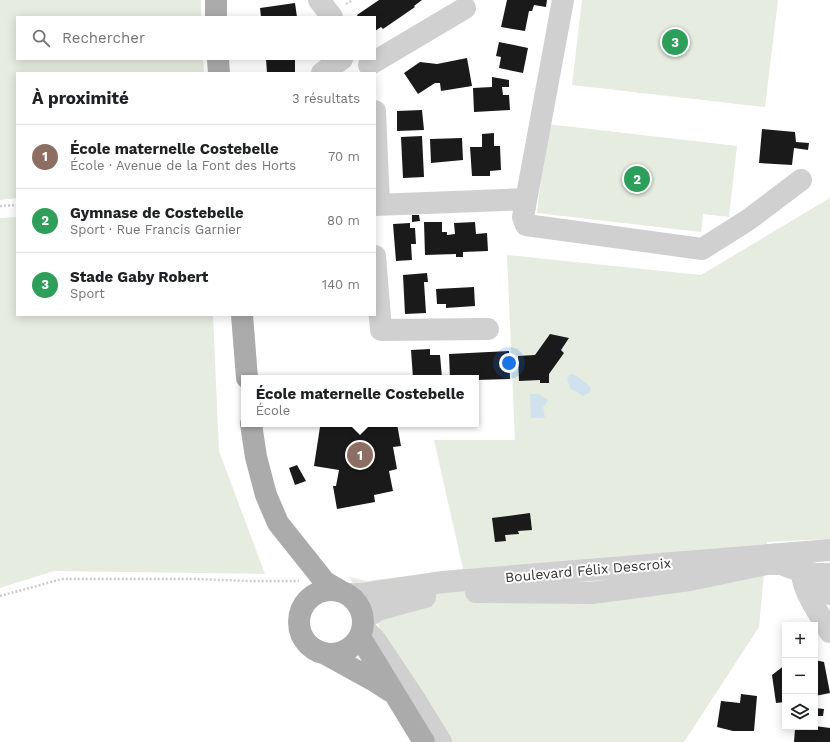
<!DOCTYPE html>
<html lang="fr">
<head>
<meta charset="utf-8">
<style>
  body { margin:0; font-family:"Work Sans",sans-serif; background:#f2f2f2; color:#202124 }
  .controls { position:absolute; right:12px; bottom:12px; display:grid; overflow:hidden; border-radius:0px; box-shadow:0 2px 10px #0003 }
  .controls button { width:36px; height:36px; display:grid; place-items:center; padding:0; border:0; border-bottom:1px solid #e0e0e0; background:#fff; color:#202124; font:20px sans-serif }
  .you { position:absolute; left:509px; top:363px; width:14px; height:14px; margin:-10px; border:3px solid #fff; border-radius:50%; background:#1a73e8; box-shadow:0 0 0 6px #1a73e833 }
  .badge { display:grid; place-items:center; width:26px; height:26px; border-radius:50%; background:#0f766e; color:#fff; font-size:13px; font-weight:700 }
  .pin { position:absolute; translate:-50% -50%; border:2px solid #fff; box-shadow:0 1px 4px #0006 }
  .popup { position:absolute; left:241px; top:375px; width:238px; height:52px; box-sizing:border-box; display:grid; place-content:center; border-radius:0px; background:#fff; filter:drop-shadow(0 1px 3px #0005); font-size:13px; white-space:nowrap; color:#757577 }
  .popup b { font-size:15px; color:#202124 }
  .popup::after { content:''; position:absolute; left:50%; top:100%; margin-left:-8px; border:8px solid transparent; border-top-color:#fff }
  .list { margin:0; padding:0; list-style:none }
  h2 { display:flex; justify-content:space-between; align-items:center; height:52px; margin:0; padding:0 16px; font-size:17px }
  h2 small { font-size:13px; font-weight:400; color:#757577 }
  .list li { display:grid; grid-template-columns:26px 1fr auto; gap:12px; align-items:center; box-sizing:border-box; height:64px; padding:0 16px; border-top:1px solid #e0e0e0 }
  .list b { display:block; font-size:15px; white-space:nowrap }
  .list p { margin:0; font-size:13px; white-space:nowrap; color:#757577 }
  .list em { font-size:13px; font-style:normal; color:#757577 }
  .icon { flex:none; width:22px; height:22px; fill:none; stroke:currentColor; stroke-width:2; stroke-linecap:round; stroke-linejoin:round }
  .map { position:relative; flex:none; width:830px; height:742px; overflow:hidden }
  .search { position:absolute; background:#fff; box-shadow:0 2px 10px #0003; left:16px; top:16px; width:360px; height:44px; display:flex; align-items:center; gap:10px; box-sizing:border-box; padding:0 14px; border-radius:0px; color:#757577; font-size:15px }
  .panel { position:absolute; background:#fff; box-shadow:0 2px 10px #0003; left:16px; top:72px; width:360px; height:244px; border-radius:0px }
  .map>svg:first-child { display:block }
  .green { fill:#e6ecdf }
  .water { fill:#cfe2ee }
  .building { fill:#1a1a1a }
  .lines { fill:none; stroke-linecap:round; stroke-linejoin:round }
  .path { stroke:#cdcdcd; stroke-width:2.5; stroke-dasharray:2 2; stroke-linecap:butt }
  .minor { stroke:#d0d0d0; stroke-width:22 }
  .major { stroke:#ababab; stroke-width:22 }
  .labels { text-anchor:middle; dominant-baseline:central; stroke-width:4; stroke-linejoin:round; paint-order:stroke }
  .street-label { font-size:14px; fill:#333; stroke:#fff }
</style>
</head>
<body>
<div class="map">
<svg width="830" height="742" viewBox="0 0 830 742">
  <rect width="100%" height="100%" fill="#fff"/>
  <path class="green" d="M0,0H201V17H17V59H203L204,73H17V198L0,200Z
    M582,0H778L765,107L572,85Z
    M547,124L737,146L729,217L703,214L701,232L537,213Z
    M830,198V539L767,542L759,627L684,742H426L375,617L349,577L366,581L463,569L434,440H515L507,255L701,275Z
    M17,217V315H213L219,451L265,574L54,571L0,588V218Z"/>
  <path class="water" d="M571,374L577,376C581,381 589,383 591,389L589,393L583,396L570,388L567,378Z
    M530,394H538L548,400L543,407L545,418H531Z"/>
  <path class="building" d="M379,0H422L414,6L415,7L383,29L381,27L375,31V17H358L357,15Z
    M507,0H547L546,7L534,5L532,11H529L525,31L501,27Z
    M295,3L297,17H261L260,8Z
    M499,42L528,48L523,73L499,68L501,57L496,56Z
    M467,58L472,86L441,91L440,83H435L418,94L404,73L420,62L437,64Z
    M266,59H295V73H267Z
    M492,77L509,80V87H502L503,95H509L510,110L474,112L473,88L492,87Z
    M422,110L424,130L397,131V111Z
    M762,129L795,132L796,142L809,143L808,150L794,148L792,165L759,163Z
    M494,133V146H500L501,170L490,171V176H472L470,147H482V134Z
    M422,136L424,177L403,178L401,137Z
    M462,138L463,160L431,163L430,139Z
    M412,215H419L420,221L412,222Z
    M424,222H442V232H447V235L455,234L454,223L475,222L476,234L487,233L488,251L463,252V257H456V254L425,255Z
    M410,223V228H415L416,244H411L412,260L396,261L393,224Z
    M427,273L428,282H424L426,313L405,314L403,275Z
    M474,287L475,306L446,308V304H437L436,289Z
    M550,334L569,338L561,350L564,353L549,374V383H540V380L519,381L518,356L535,355Z
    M430,349V355H440L442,378H413L411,350Z
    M509,351L510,379L476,380V378H450L449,354Z
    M326,424H397L401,446L393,447L397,469L389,471L393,491L374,495L375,502L337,509L333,486H336L339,470L314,466L320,427H325Z
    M297,465L306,481L295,485L289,468Z
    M530,513L532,530L518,531L519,534L505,535L506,541L495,542L492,518Z
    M815,660L824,662L830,693L815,696Z
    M785,665V702L776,703L772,675Z
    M741,694L757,696L754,731H733L717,727L721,701L740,703Z
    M815,708L824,709L823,716H815Z
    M815,726L830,728V742H794L795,729L805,730L806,727Z"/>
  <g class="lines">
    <path class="path" d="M346,4L353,0
      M0,206L17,205
      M0,596L62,579H195L249,581H299"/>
    <path class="minor" d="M319,0L332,17
      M563,0L523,217L526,225L702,249L748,220L801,180
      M369,65L465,8
      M322,73L342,59
      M375,111L379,204
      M375,205L526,199
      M375,256L381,330L488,329
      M803,559C796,584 818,611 830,632
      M816,574L822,579L830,594
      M476,592L592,593L690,580L767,564H781L802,572L816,574H830
      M348,594H363L443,582L830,550
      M363,619L378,610L425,597
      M363,627L376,641L414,698L441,742"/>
    <path class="major" d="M216,0V17
      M218,59L219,73
      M242,315L247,378
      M251,424L256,457L266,495L278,523L325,582L339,590
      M299 622a32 32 0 1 1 64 0a32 32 0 1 1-64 0Z
      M360,637L424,742
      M324,653L373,680L390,691"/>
  </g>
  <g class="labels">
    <g class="street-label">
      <text transform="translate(588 570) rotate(-5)">Boulevard Félix Descroix</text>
    </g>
  </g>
</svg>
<div class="controls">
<button>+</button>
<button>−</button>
<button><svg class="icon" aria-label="layers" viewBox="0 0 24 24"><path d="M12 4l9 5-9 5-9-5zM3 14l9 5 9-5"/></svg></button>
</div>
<div class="you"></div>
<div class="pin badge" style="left:360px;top:455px;background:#8d6e63">1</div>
<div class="popup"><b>École maternelle Costebelle</b>École</div>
<div class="pin badge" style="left:637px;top:179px;background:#2e9e5b">2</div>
<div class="pin badge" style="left:675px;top:42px;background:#2e9e5b">3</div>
<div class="search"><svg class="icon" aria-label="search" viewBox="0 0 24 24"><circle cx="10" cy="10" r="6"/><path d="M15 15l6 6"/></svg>Rechercher</div>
<section class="panel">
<h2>À proximité<small>3 résultats</small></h2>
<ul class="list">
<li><span class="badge" style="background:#8d6e63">1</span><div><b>École maternelle Costebelle</b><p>École · Avenue de la Font des Horts</p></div><em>70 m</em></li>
<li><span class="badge" style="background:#2e9e5b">2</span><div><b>Gymnase de Costebelle</b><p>Sport · Rue Francis Garnier</p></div><em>80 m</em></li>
<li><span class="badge" style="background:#2e9e5b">3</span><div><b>Stade Gaby Robert</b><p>Sport</p></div><em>140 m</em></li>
</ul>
</section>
</div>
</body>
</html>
